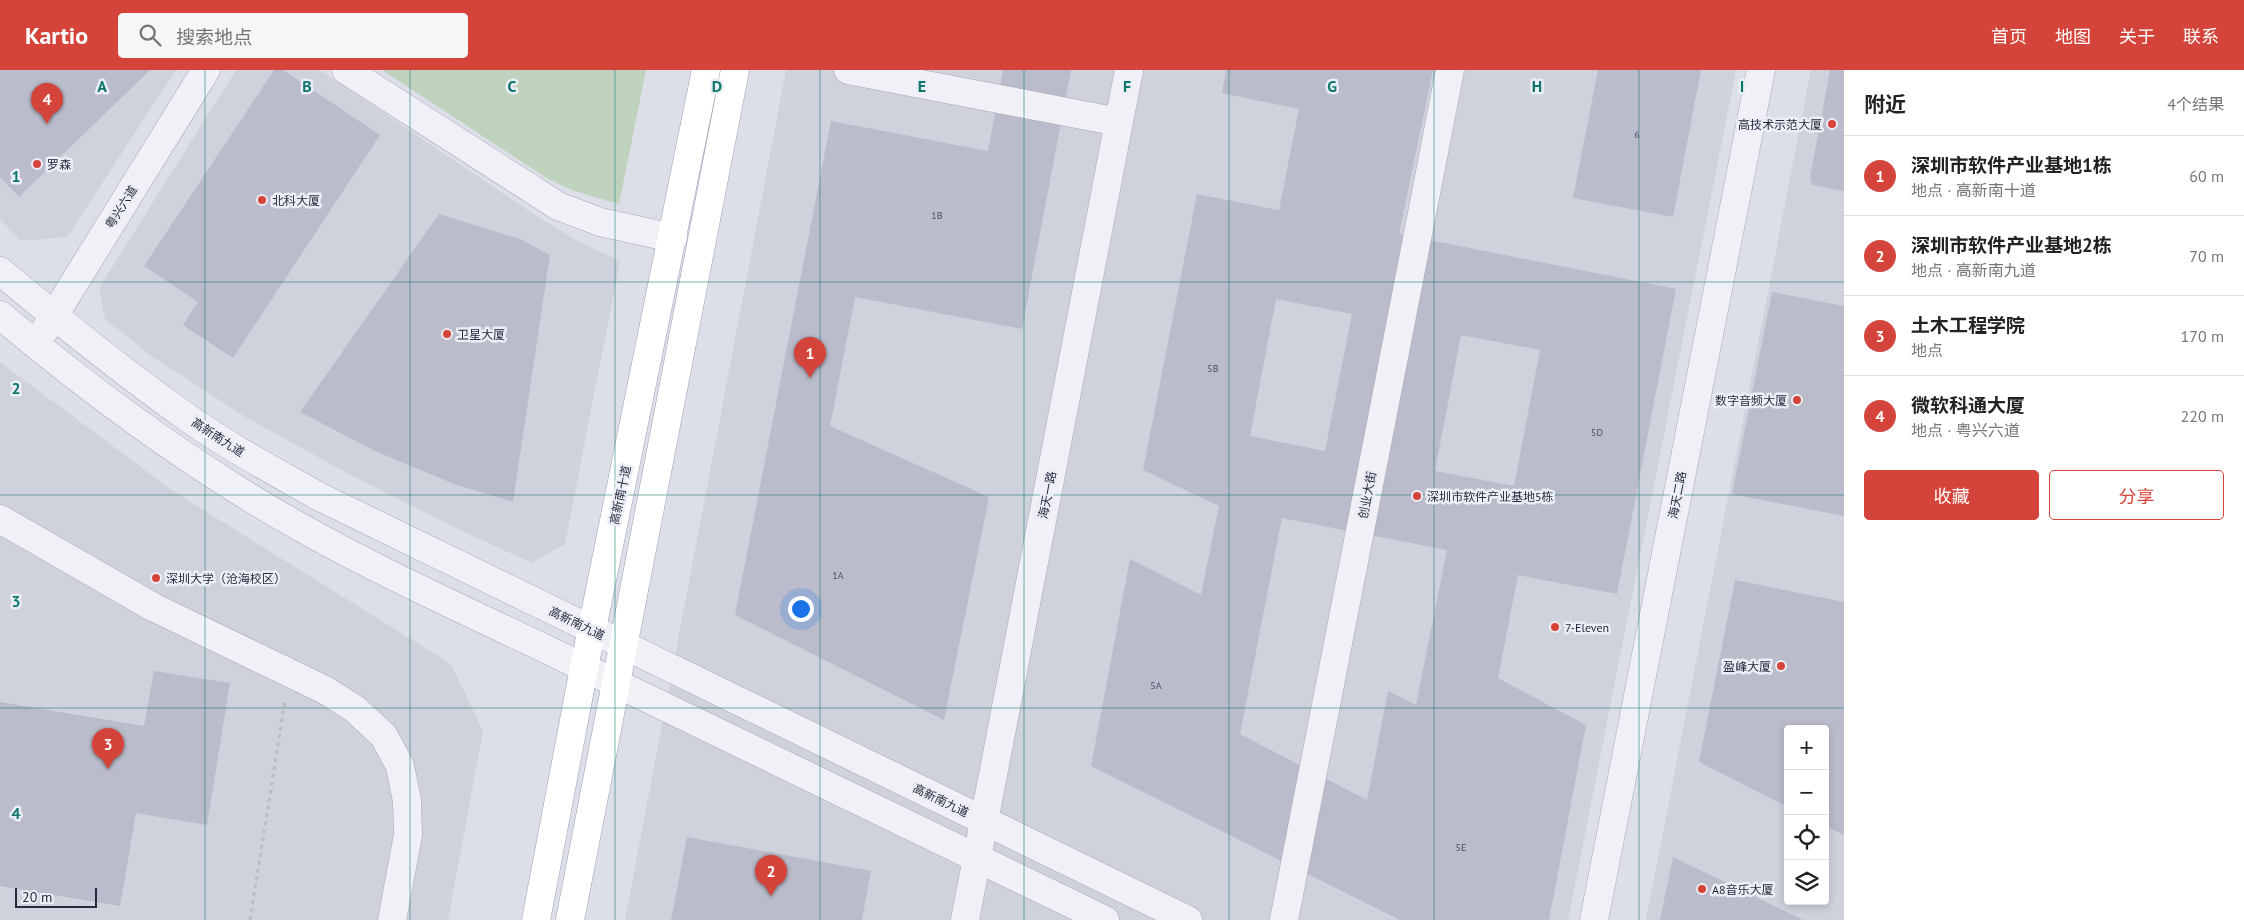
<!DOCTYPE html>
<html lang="zh">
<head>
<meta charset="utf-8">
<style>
  body { margin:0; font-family:"PT Sans","Noto Sans SC",sans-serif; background:#f6f6f6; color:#222 }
  .controls { position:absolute; right:15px; bottom:15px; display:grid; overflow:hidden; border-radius:5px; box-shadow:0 2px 8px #0003 }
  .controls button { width:45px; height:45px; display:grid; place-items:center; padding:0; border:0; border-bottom:1px solid #e0e0e0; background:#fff; color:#222; font:25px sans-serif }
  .scale { position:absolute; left:15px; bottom:12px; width:82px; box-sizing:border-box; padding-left:5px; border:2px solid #26293f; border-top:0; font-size:14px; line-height:18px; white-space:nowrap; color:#26293f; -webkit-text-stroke:4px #eceef5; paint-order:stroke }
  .you { position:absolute; left:800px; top:538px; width:18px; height:18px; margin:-12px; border:4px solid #fff; border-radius:50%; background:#1a73e8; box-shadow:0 0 0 8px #1a73e833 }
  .badge { display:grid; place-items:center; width:32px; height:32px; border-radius:50%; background:#d5443a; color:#fff; font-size:16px; font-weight:700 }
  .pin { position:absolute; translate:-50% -41px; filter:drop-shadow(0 1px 2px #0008) }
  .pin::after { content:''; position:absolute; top:26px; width:18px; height:15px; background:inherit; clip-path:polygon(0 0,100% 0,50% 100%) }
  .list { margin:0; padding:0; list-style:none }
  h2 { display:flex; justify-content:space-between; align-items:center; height:65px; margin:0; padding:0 20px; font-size:21px }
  h2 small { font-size:16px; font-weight:400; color:#767676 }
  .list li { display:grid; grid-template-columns:32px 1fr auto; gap:15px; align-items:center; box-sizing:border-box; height:80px; padding:0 20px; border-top:1px solid #e0e0e0 }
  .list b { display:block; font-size:19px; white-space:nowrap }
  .list p { margin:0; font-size:16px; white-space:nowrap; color:#767676 }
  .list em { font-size:16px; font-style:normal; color:#767676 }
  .actions { display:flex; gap:10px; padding:15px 20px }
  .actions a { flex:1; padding:11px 0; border:1px solid #d5443a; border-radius:5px; text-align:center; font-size:18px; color:#d5443a }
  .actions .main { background:#d5443a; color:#fff }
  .icon { flex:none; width:28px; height:28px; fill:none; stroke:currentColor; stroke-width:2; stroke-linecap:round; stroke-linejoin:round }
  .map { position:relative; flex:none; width:1844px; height:850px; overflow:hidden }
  header { display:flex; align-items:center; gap:30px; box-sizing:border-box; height:70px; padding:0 25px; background:#d5443a; color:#fff }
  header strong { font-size:24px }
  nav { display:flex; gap:28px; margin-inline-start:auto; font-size:18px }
  .search { width:350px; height:45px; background:#f6f6f6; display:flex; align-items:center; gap:12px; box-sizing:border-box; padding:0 18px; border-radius:5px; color:#767676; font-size:19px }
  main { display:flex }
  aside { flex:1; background:#fff }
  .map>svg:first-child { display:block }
  .built { fill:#cfd1dd; fill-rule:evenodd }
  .green { fill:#bed2bd }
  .building { fill:#babccb; fill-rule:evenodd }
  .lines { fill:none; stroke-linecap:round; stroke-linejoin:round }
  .minor-casing { stroke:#a6a8b5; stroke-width:29 }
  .major-casing { stroke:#9ba0b4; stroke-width:29 }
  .path { stroke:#bbbcc6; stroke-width:3; stroke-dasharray:4 4; stroke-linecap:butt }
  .minor { stroke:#f0f0f6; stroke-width:28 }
  .major { stroke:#fff; stroke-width:28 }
  .grid { fill:none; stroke:#0f766e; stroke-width:1; stroke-opacity:0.55 }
  .poi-dot { fill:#d5443a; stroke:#eceef5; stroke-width:2 }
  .labels { text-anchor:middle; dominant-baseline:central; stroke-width:5; stroke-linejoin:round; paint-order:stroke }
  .number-label { font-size:10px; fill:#4b4e62 }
  .poi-label { font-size:12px; fill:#26293f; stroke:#eceef5; text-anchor:start }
  .street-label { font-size:12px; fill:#26293f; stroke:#eceef5 }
  .grid-label { font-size:16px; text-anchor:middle; font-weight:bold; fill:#0f766e; stroke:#eceef5; stroke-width:5; stroke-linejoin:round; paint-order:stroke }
</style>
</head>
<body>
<header>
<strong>Kartio</strong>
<div class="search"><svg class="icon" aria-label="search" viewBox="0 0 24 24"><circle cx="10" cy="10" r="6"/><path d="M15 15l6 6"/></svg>搜索地点</div>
<nav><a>首页</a><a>地图</a><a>关于</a><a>联系</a></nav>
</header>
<main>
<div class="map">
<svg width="1844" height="850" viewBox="0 0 1844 850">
  <rect width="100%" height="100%" fill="#dddfe8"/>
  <path class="built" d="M0,0H176L67,167L21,171L0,149Z
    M236,0H320L535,145L576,170L620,191L565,474L532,493L458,459L345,402L247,348L150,285L105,249L99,218Z
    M786,0H1736L1568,850H625Z
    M1811,0H1844V850H1646ZM1788,659H1825V831H1788Z
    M0,292L173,421L451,594L483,661L448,850H0Z"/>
  <path class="green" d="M382,0H646L619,134L574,121L545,107Z"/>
  <path class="building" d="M0,0H150L19,127L0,107Z
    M274,0H283L380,65L233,288L183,255L198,232L144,196Z
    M1003,0H1071L1022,259L855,227L830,356L989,427L944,650L735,545L831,51L988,81Z
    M1226,0H1433L1399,164L1676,219L1617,524L1518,505L1498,608L1586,655L1549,850H1400L1091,696L1130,489L1201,525L1219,436L1143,400L1197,124L1279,140L1299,39L1222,23ZM1276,229L1352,244L1325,381L1250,366ZM1461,265L1540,280L1514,416L1435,401ZM1282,448L1447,480L1416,635L1388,621L1367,730L1240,664Z
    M1598,0H1701L1673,147L1573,128Z
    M1830,0H1844V121L1812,115L1810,108Z
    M439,144L520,169L550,185L513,432L454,414L375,381L300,342Z
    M1772,222L1844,236V446L1732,424Z
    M1735,510L1844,532V765L1825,756V659H1788V737L1699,692Z
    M154,601L230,613L207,755L136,743L120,836L0,816V632L144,656Z
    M687,767L871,801L862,850H671Z
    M1673,787L1803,850H1660Z"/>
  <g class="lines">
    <g class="minor-casing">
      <path id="minor" d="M346,0L558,136L600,152L673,168
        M848,0L1119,52
        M0,201C61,252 123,302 188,348C229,377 274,401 318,426L1188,850
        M0,245C94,324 193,397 300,457C394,510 494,553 591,601C762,684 933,767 1105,850
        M45,260L206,0
        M0,449L153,537L325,620L355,639L384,666L400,696L407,731L408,765L392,850
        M965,850L1129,0
        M1284,850L1450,0
        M1594,850L1761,0"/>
    </g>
    <g class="major-casing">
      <path id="major" d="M536,850L584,598L706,0
        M570,850L735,0"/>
    </g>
    <path class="path" d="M250,850L285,631"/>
    <use href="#minor" class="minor"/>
    <use href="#major" class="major"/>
  </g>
  <path class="grid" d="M205,0V850M410,0V850M615,0V850M820,0V850M1024,0V850M1229,0V850M1434,0V850M1639,0V850M0,212H1844M0,425H1844M0,638H1844"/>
  <g class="poi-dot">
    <circle cx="1832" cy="54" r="5"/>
    <circle cx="37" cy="94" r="5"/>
    <circle cx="262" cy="130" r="5"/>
    <circle cx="447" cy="264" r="5"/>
    <circle cx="1797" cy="330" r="5"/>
    <circle cx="1417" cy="426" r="5"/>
    <circle cx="156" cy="508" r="5"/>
    <circle cx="1555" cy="557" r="5"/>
    <circle cx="1781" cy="596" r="5"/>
    <circle cx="1702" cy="819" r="5"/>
  </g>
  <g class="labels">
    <g class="number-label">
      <text x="1637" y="64">6</text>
      <text x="937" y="145">1B</text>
      <text x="1213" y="298">5B</text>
      <text x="1597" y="362">5D</text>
      <text x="838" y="505">1A</text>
      <text x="1156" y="615">5A</text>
      <text x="1461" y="777">5E</text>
    </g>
    <g class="poi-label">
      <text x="1822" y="54" text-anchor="end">高技术示范大厦</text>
      <text x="47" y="94">罗森</text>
      <text x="272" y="130">北科大厦</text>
      <text x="457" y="264">卫星大厦</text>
      <text x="1787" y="330" text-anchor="end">数字音频大厦</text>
      <text x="1427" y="426">深圳市软件产业基地5栋</text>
      <text x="166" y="508">深圳大学（沧海校区）</text>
      <text x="1565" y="557">7-Eleven</text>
      <text x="1771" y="596" text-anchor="end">盈峰大厦</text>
      <text x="1712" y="819">A8音乐大厦</text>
    </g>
    <g class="street-label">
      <text transform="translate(121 137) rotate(-58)">粤兴六道</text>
      <text transform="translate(218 367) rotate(33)">高新南九道</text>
      <text transform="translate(620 425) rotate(-78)">高新南十道</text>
      <text transform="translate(1047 425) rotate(-79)">海天一路</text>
      <text transform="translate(1367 425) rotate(-79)">创业大街</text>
      <text transform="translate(1677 425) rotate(-79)">海天二路</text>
      <text transform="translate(577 553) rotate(26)">高新南九道</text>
      <text transform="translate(941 730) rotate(26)">高新南九道</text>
    </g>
  </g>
  <g class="grid-label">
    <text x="102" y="22">A</text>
    <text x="307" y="22">B</text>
    <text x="512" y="22">C</text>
    <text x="717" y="22">D</text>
    <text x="922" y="22">E</text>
    <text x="1127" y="22">F</text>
    <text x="1332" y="22">G</text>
    <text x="1537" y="22">H</text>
    <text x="1742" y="22">I</text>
    <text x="16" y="112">1</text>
    <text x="16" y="324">2</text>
    <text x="16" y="537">3</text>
    <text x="16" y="749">4</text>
  </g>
</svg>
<div class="controls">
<button>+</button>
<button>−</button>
<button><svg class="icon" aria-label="locate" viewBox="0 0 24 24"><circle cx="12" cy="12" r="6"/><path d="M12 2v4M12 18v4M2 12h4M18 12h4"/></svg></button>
<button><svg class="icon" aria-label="layers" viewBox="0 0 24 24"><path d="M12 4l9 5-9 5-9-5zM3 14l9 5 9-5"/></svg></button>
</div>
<div class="scale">20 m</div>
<div class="you"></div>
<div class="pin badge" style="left:810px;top:308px">1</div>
<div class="pin badge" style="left:771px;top:826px">2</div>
<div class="pin badge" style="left:108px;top:699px">3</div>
<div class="pin badge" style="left:47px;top:54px">4</div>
</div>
<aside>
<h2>附近<small>4个结果</small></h2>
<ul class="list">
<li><span class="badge">1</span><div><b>深圳市软件产业基地1栋</b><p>地点 · 高新南十道</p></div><em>60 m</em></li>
<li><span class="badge">2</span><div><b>深圳市软件产业基地2栋</b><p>地点 · 高新南九道</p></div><em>70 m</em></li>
<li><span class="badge">3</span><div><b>土木工程学院</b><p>地点</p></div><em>170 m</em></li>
<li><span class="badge">4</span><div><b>微软科通大厦</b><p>地点 · 粤兴六道</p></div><em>220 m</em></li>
</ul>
<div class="actions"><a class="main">收藏</a><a>分享</a></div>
</aside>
</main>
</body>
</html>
